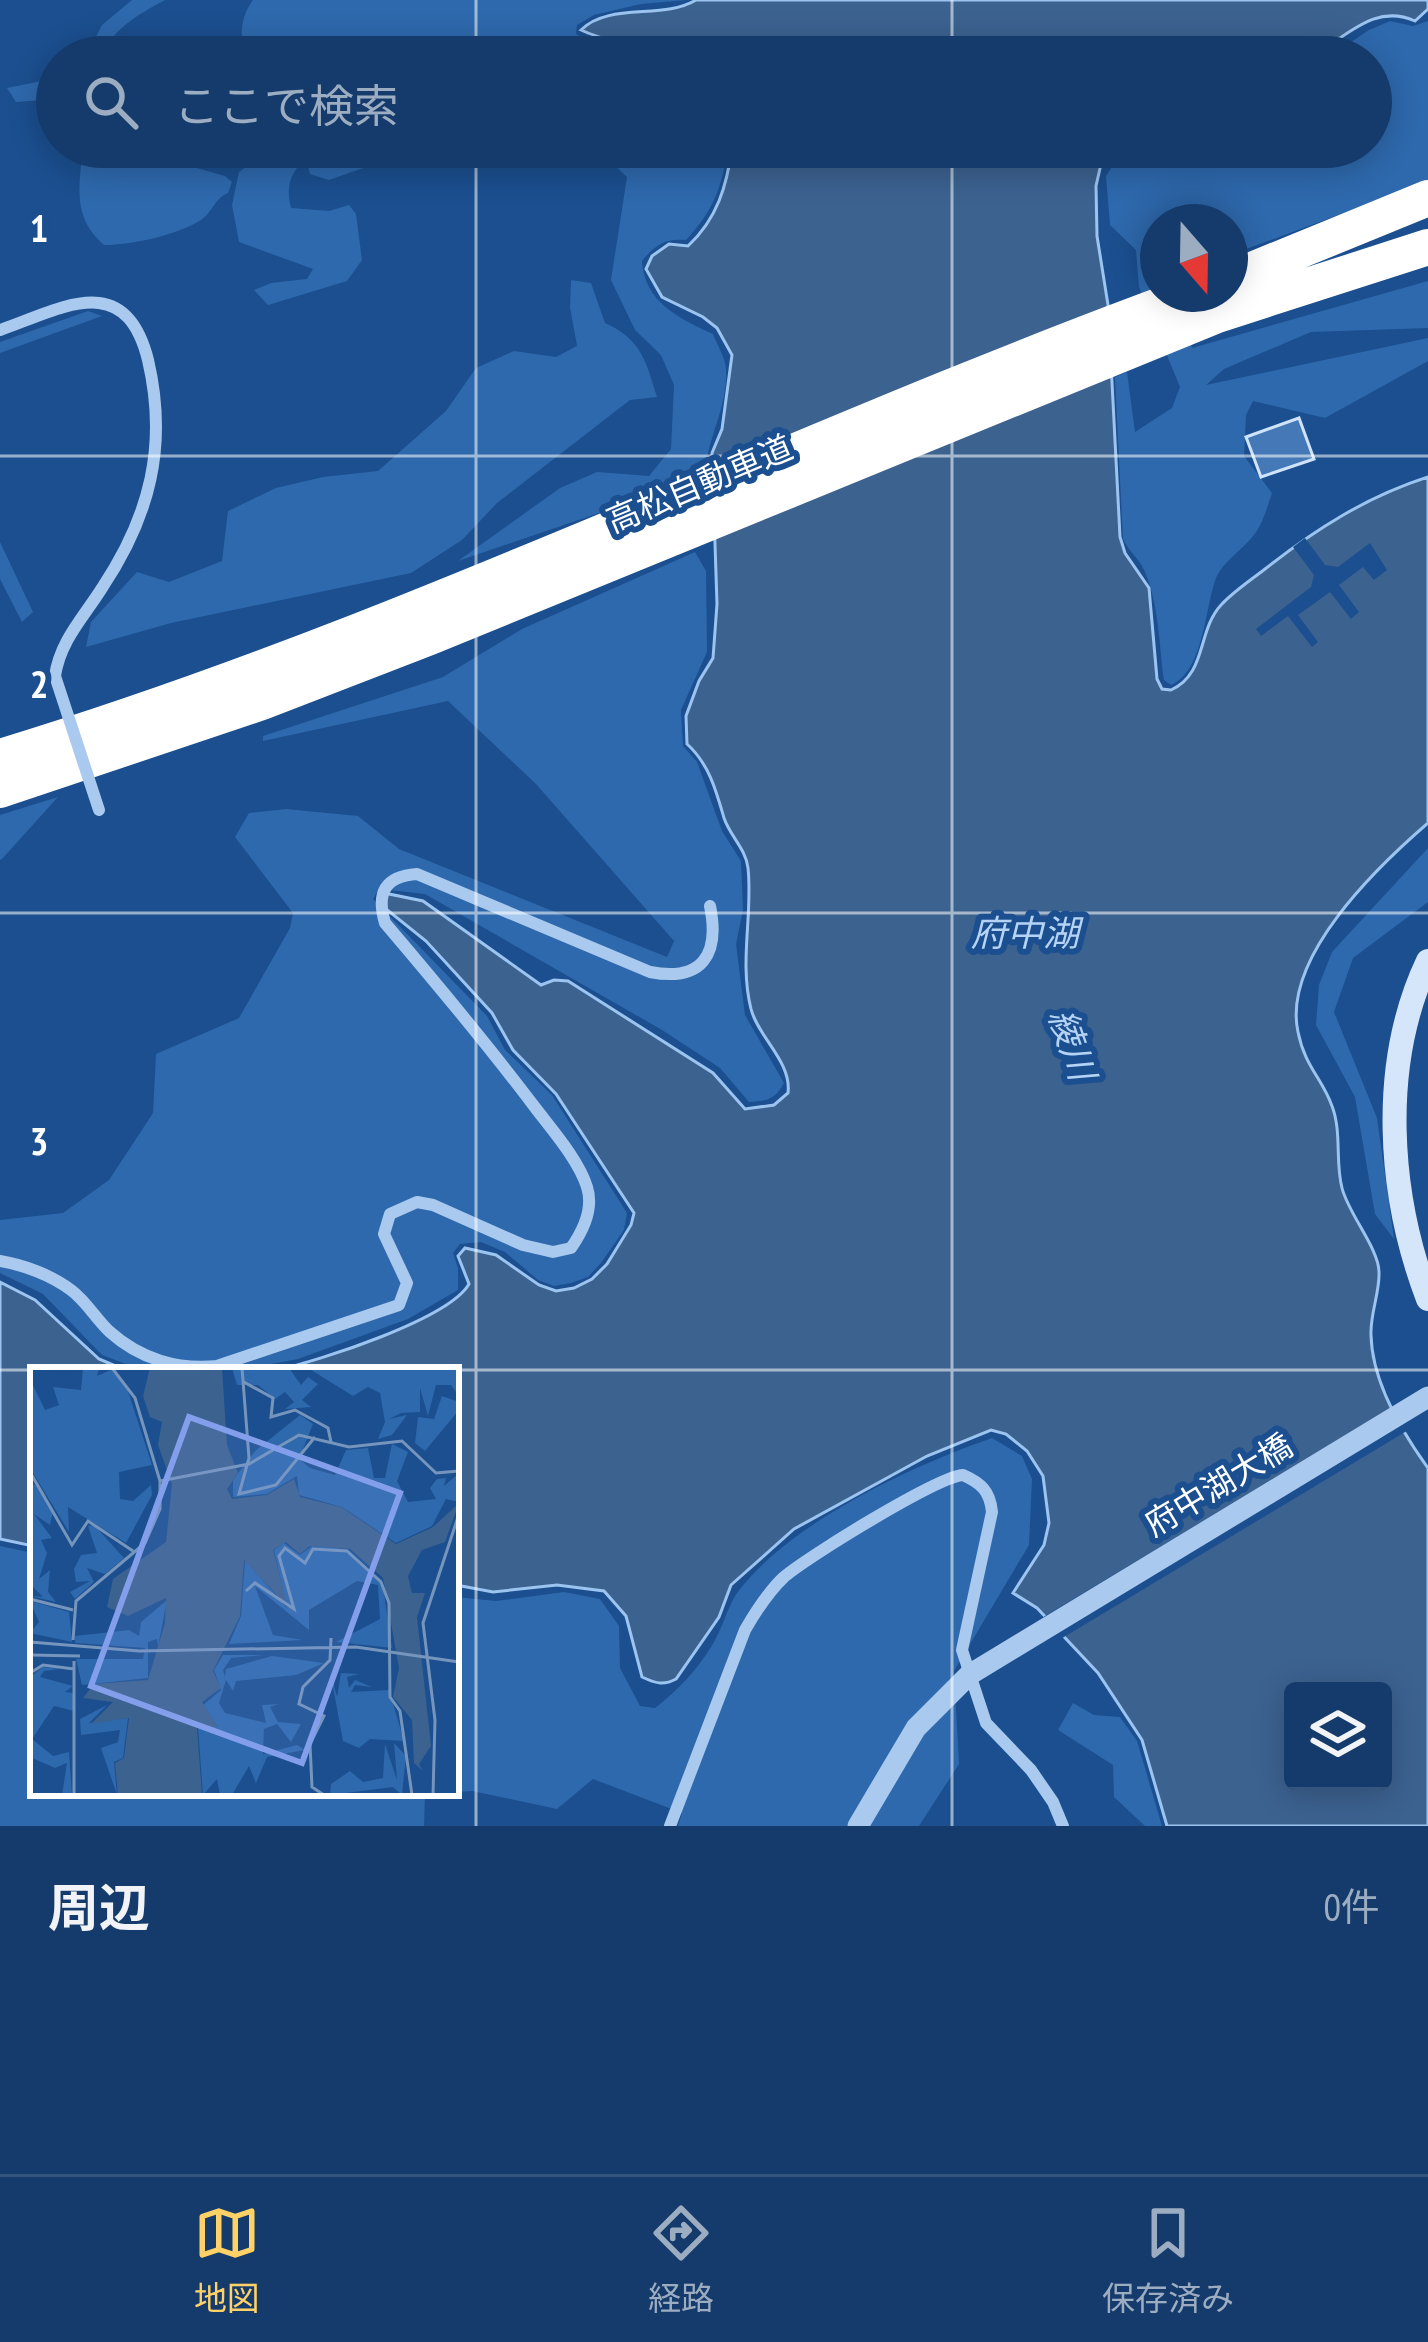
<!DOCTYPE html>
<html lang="ja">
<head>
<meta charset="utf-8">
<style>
  body { margin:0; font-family:"PT Sans Narrow","Noto Sans JP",sans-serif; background:#1d4271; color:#f1f3f6 }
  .controls { position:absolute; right:36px; bottom:36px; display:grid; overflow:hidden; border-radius:12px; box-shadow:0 6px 30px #0003 }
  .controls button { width:108px; height:108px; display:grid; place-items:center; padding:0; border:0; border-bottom:3px solid #33557e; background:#143b6b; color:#f1f3f6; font:60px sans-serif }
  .compass { position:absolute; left:1140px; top:204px; width:108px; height:108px; border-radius:50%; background:#143b6b; box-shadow:0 6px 30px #0003; rotate:160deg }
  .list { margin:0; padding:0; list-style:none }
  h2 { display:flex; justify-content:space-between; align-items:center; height:156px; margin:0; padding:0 48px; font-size:51px }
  h2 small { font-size:39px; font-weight:400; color:#9dadc1 }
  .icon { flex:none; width:66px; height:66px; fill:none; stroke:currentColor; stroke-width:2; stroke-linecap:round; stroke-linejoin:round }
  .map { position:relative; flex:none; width:1428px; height:1826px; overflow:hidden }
  .search { position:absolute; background:#143b6b; box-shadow:0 6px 30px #0003; left:36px; right:36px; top:36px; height:132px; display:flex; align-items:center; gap:30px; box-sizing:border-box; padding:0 42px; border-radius:66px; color:#9dadc1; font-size:45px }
  .sheet { height:348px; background:#143b6b }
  nav { display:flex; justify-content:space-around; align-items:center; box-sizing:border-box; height:168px; border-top:3px solid #33557e; background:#143b6b; font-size:33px; color:#9dadc1 }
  nav a { display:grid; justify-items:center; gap:6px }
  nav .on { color:#ffd166 }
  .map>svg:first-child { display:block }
  .green { fill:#2e69ad }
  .water { fill:#3c6290; stroke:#9cc4f0; stroke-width:3; fill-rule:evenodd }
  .pier { fill:#1b4f8f }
  .building { fill:#4478b7; stroke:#cfe3fa; stroke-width:3 }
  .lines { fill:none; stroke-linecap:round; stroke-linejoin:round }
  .minor { stroke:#a9c9ee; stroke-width:12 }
  .tertiary { stroke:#a9c9ee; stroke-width:21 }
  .secondary { stroke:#d6e6fa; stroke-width:24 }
  .motorway { stroke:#fff; stroke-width:36 }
  .minor-bridge { stroke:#a9c9ee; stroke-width:12 }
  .grid { fill:none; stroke:#fff; stroke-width:3; stroke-opacity:0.55 }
  .labels { text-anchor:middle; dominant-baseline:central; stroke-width:12; stroke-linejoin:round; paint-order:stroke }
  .street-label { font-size:33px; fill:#fff; stroke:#1b4f8f }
  .water-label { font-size:36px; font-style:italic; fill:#b5d3f5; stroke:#1b4f8f }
  .inset-road { fill:none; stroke:#7695bc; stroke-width:3 }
  .view { fill:#839eea; fill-opacity:0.15; stroke:#839eea; stroke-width:6 }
  .inset-edge { fill:none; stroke:#fff; stroke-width:6 }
  .grid-label { font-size:39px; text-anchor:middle; font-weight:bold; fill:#fff; stroke:#1b4f8f; stroke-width:12; stroke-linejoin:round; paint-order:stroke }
</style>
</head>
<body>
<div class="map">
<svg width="1428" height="1826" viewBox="0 0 1428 1826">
  <rect width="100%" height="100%" fill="#1b4f8f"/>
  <path class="green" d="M132,0H165C139,14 112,29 101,57H86L102,25Z
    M253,0H686L641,4L594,15L577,25L576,34L611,52L645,57H246C239,37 240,18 253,0Z
    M1390,21L1413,26L1428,21V182L1230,255V222H1158V294H1174L1192,348L1428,281V328L1311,332L1224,369L1206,385L1428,338V361L1325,418L1253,401L1246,415L1244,456L1272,493C1268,505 1264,519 1258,529C1247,548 1221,561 1215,581C1205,610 1203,672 1171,685L1164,680C1159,644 1159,605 1145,572C1140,559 1129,552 1123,539L1115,377L1127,372L1135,432L1172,408L1180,387L1139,287L1136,250L1110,225L1106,176L1120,154L1132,147H1371V57H1329L1369,30Z
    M57,78V99L16,102L7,88Z
    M83,147H182L186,165L225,176L232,182L228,193C214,199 212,213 201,220C177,235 132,245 104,245C72,217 79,187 83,147Z
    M271,147H423L329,180L310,174L306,159C289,173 286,188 291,208L329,211L349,205L356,214L362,260L347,281L268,305L254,290L271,283L307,279L313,269L239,242L232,205L239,172Z
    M595,147H728C722,187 714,210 686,240C665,238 655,245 642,261C644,302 680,319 713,334C717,345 726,358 726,370C728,406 708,437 705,472L602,512L458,561L560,488L597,472L649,476L671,449L674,385L661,355L635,330L611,280L627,177Z
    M571,280L591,283L605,323C641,339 646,361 657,397L630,400L497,503L462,540L411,573L171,623L86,647L91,622L137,572L169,582L222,561L228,511L276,488L323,477L378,471L446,411L476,368L514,351L556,357L577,346L570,307Z
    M88,311L102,316L0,353V342Z
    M0,542L33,612L22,622L0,579Z
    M695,552L706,571L707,652L681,710L683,746L697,762L722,831L741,861L743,910L736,944L745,1015L784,1083C775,1100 766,1101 749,1102L720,1068L662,1030L425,894L379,889L373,899L487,1016L505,1050L552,1095L627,1213L624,1230L601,1263L588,1277L571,1283L554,1286L538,1280L505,1252L481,1242L460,1244L453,1253L458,1268V1290L408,1319L298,1359L240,1370H142L102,1355L43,1294L0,1273V1220L63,1213L109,1180L153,1113L156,1054L239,1018L290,928L293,913L235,837L249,813L286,809L358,816L399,849L667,957L674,941L536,784L448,701L263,741V736L443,677L522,629Z
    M58,797L2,859L0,860V815Z
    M1428,848V902L1353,958L1334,1012L1377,1118L1394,1239L1375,1214L1355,1097L1316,1025L1319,985L1332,952Z
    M992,1438L1022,1456L1032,1479L1029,1545L954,1671L959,1764L919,1826H678L682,1813L593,1779L557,1809L472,1791L456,1792V1597L496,1601L564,1592L600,1599L619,1626L620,1668L640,1706L655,1708C677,1691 697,1670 711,1647C723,1629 727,1605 740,1589C794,1521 911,1466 992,1438Z
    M0,1546L33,1553V1793H425L424,1826H0Z
    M1073,1703L1094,1715L1120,1717L1137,1741L1162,1826H1145L1114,1797L1113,1765L1058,1730Z"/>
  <path class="water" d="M696,0H1428V9L1415,21C1373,2 1344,40 1310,57H659C635,44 606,42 581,30C609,2 663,20 696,0Z
    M732,147H1119L1101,164L1096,186L1097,236L1108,305L1120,537L1125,553L1149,588L1157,679L1162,689L1171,690C1207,674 1197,631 1221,605C1234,591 1251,580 1265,569C1316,529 1366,497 1428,477V823C1376,868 1282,958 1298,1032C1305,1067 1322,1078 1332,1106C1342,1132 1335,1162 1342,1188C1348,1213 1379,1249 1379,1272C1380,1292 1370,1314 1371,1335C1372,1381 1402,1432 1428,1468V1826H1167L1142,1740L1098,1673L1037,1608L1013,1593L1044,1545L1049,1523L1043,1476L1027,1451L1006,1434L991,1430L927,1456L794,1529L731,1585L719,1617L676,1679C663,1686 655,1683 642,1677L626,1616L604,1591L557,1585L493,1592L456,1585V1370H277C319,1361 449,1319 469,1284L458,1256L465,1248L496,1255L539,1285L556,1291L574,1288L592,1279L607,1264L631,1225L634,1213L556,1094L513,1050L492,1013L426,941L386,909L384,893L423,901L541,985L554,980L568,981L713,1073L745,1109L774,1105L788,1093C792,1062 758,1037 751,1009C739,961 753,915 748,868C746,849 730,836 724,818C716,790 709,764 687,744L686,716L699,681L713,658L717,604L712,453L722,429L732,355L717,328L703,317L662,297L646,269L652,256L669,244L688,246C717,219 727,186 732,147ZM1293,1691H1383V1781H1293Z
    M0,1282L35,1300L99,1359L125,1370H33V1546L0,1539Z"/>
  <path class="pier" d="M1305,538L1325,565L1338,567L1370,543L1387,570L1374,580L1363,567L1339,585L1359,612L1351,619L1330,592L1298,615L1318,642L1312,647L1288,616L1261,636L1256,629L1311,587L1314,575L1293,547Z
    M1398,1404L1410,1429L1059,1640L1040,1619Z"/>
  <path class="building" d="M1299,418L1314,459L1261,477L1246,437Z"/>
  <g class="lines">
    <path class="minor" d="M0,330C61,309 125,268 148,360C168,445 150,516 102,588C83,618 60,641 55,676
      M0,1261C24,1265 51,1275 71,1290C86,1301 96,1319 110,1332C140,1359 178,1370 217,1366L399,1305L407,1283L384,1234L390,1214L417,1202L433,1205L523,1245L553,1252L571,1248C583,1231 594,1209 587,1187C579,1161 554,1132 537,1110C488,1045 437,984 385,923C376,893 385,876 417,874L650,972C702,982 720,955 710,906
      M670,1826L745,1630C756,1611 768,1592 784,1577C807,1557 937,1477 963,1475C981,1483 990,1491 992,1512L962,1650L986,1723L1031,1770L1053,1802L1063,1826"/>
    <path class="tertiary" d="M858,1826L916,1728L969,1675L1428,1397"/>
    <path class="secondary" d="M1428,961C1379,1064 1388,1194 1428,1299"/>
    <path class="motorway" d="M1230,279L1428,198
      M0,757C409,633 790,440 1191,294
      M0,790L262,702L430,637L1217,315L1428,247"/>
    <path class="minor-bridge" d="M55,676L99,810"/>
  </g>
  <path class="grid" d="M476,0V57M952,0V57M476,147V1826M952,147V1826M0,456H1428M0,913H1428M0,1370H1428"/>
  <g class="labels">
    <g class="street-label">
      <text transform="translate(699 483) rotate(-23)">高松自動車道</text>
      <text transform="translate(1218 1484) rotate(-31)">府中湖大橋</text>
    </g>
    <g class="water-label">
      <text x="1025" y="932">府中湖</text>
      <text transform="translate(1073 1044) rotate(71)">綾川</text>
    </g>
  </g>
  <g transform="translate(30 1367)">
    <rect width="429" height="429" fill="#1b4f8f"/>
    <path d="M53,1H69L67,9L81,3L96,18L122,98L89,105L90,132L103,134L121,118L122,128L96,176L38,140L39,165L0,101V12L15,43L29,38L23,20L51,23ZM202,1H259L271,18L278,10L288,17L272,33L281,40L255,42L264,35L255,25L245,32L228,18H207ZM278,1H429V29L421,18H406L398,49L390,21V45L371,46L359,52L377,48L362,68L348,72L355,55L350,26L338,20L323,29ZM412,29L429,35V43L395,84L385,76L388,50L404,52ZM270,48L283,57L269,92L280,101L305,108L316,83L338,81L344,111H355L362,77L378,85L367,114L378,135L406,132L400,121L407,112L416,111L414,119L429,106V135L416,132L402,159L366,176L312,140L269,128L267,109L237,127L203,130V113L225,84ZM6,117L23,144L20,158L4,147L22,171L11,173L17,186L9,212L20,203L18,225L26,235L0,229L13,230L0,217V119ZM64,158L94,191L75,207L57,201L64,215L45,232L40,225L60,214L46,215L44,202L51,188L67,186L58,159ZM254,176L270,188L282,179L315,182L352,213L362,281L306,275L350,252L348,218L327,214L279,243V263L225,219L243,268L273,273L199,277L211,249L215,193L257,241L244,183ZM137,233L128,280L127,272L118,275V311L52,318L46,292H113L115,281L45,276V269L99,263L109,269L111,255ZM0,234L39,245L42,275L0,266L9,255ZM193,288H234L201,291L193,303L195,310L196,302L242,289L294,296L266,308L206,314L203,324L196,313L189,336L195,346L236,356L232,338L249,337L240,340L248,355L271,357L261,375L247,357L234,362L233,387L267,378L275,383L237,390L226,416L219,399L202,428H190L187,412L173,428L168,360H188L172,339L191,323L184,303ZM13,300L29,302L14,304L10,310L43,319L35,325L43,326L44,344L24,339L2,372L23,389L39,385L42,428H32L37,396L25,401L0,390V310ZM300,304L307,330L311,306L329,307L317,310L319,321L325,313L342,320L325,318L321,325L359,323L374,374L340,372L329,381L313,374ZM77,338L59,356L98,351L93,391L84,395L87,428L71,381L88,375L90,363L51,368L50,352ZM364,376L376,389L372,428L363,420L300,428L301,417L320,404L333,415L353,411L355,377L367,413Z" fill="#2e69ad"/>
    <path d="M120,1H192L197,78L208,106L197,122L202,132L237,128L264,112L270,130L311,140L366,177L403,160L429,136L415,175L392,183L378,209L382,226H395L387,250L401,379L389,397L393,404L384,396L382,353L363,330L369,301L353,211L320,182L280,179L270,187L256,175L243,183L258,240L214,193L210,249L183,304L191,321L172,335L188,360H167L172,428H88L85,396L94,391L99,351L61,357L83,335L53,331L64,317L118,313L135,256L136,231L98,249L77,240L83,212L136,175L142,117L128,78L132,55L120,50L113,29Z" fill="#3c6290"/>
    <path class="inset-road" d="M212,1L219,91L209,127L246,118L285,70M212,14L243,31L241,50L265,43L298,61L301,75M0,105L42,178L58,154L103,184M130,114L219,97L269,68L319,80L372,74L406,106L429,104M216,224L225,216L264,242L249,189L255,181L275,196L283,182L317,184L351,215L359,236L360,330L370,344L382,428M0,232L43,243M43,273L46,234L115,176L130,142V114L105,31L82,1M0,275L109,284L326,280L429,295M0,288L50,289M0,306L13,298L44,302M44,428V294M294,428L282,420L280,377L294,349L269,337L273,320L300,293L301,271M403,428L405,353L393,256L429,147"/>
    <path class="view" d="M159,50L370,126L272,396L61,319Z"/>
    <rect width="429" height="429" class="inset-edge"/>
  </g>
  <g class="grid-label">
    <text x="39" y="242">1</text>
    <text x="39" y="698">2</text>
    <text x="39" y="1155">3</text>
  </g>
</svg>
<div class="controls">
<button><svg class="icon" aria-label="layers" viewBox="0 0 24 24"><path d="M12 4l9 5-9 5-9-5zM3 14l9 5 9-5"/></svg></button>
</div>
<svg class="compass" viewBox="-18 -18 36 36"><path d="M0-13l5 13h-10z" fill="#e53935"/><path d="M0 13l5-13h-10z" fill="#9dadc1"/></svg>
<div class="search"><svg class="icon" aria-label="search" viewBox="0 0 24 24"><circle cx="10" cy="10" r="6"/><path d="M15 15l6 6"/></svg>ここで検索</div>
</div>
<section class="sheet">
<h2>周辺<small>0件</small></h2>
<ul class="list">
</ul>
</section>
<nav>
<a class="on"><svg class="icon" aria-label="map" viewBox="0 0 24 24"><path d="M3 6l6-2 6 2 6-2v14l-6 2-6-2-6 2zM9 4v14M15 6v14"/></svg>地図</a>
<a><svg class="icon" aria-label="directions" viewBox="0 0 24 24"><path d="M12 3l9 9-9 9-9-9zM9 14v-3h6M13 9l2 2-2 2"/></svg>経路</a>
<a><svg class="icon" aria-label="saved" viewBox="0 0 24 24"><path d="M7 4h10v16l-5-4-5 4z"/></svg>保存済み</a>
</nav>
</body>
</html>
